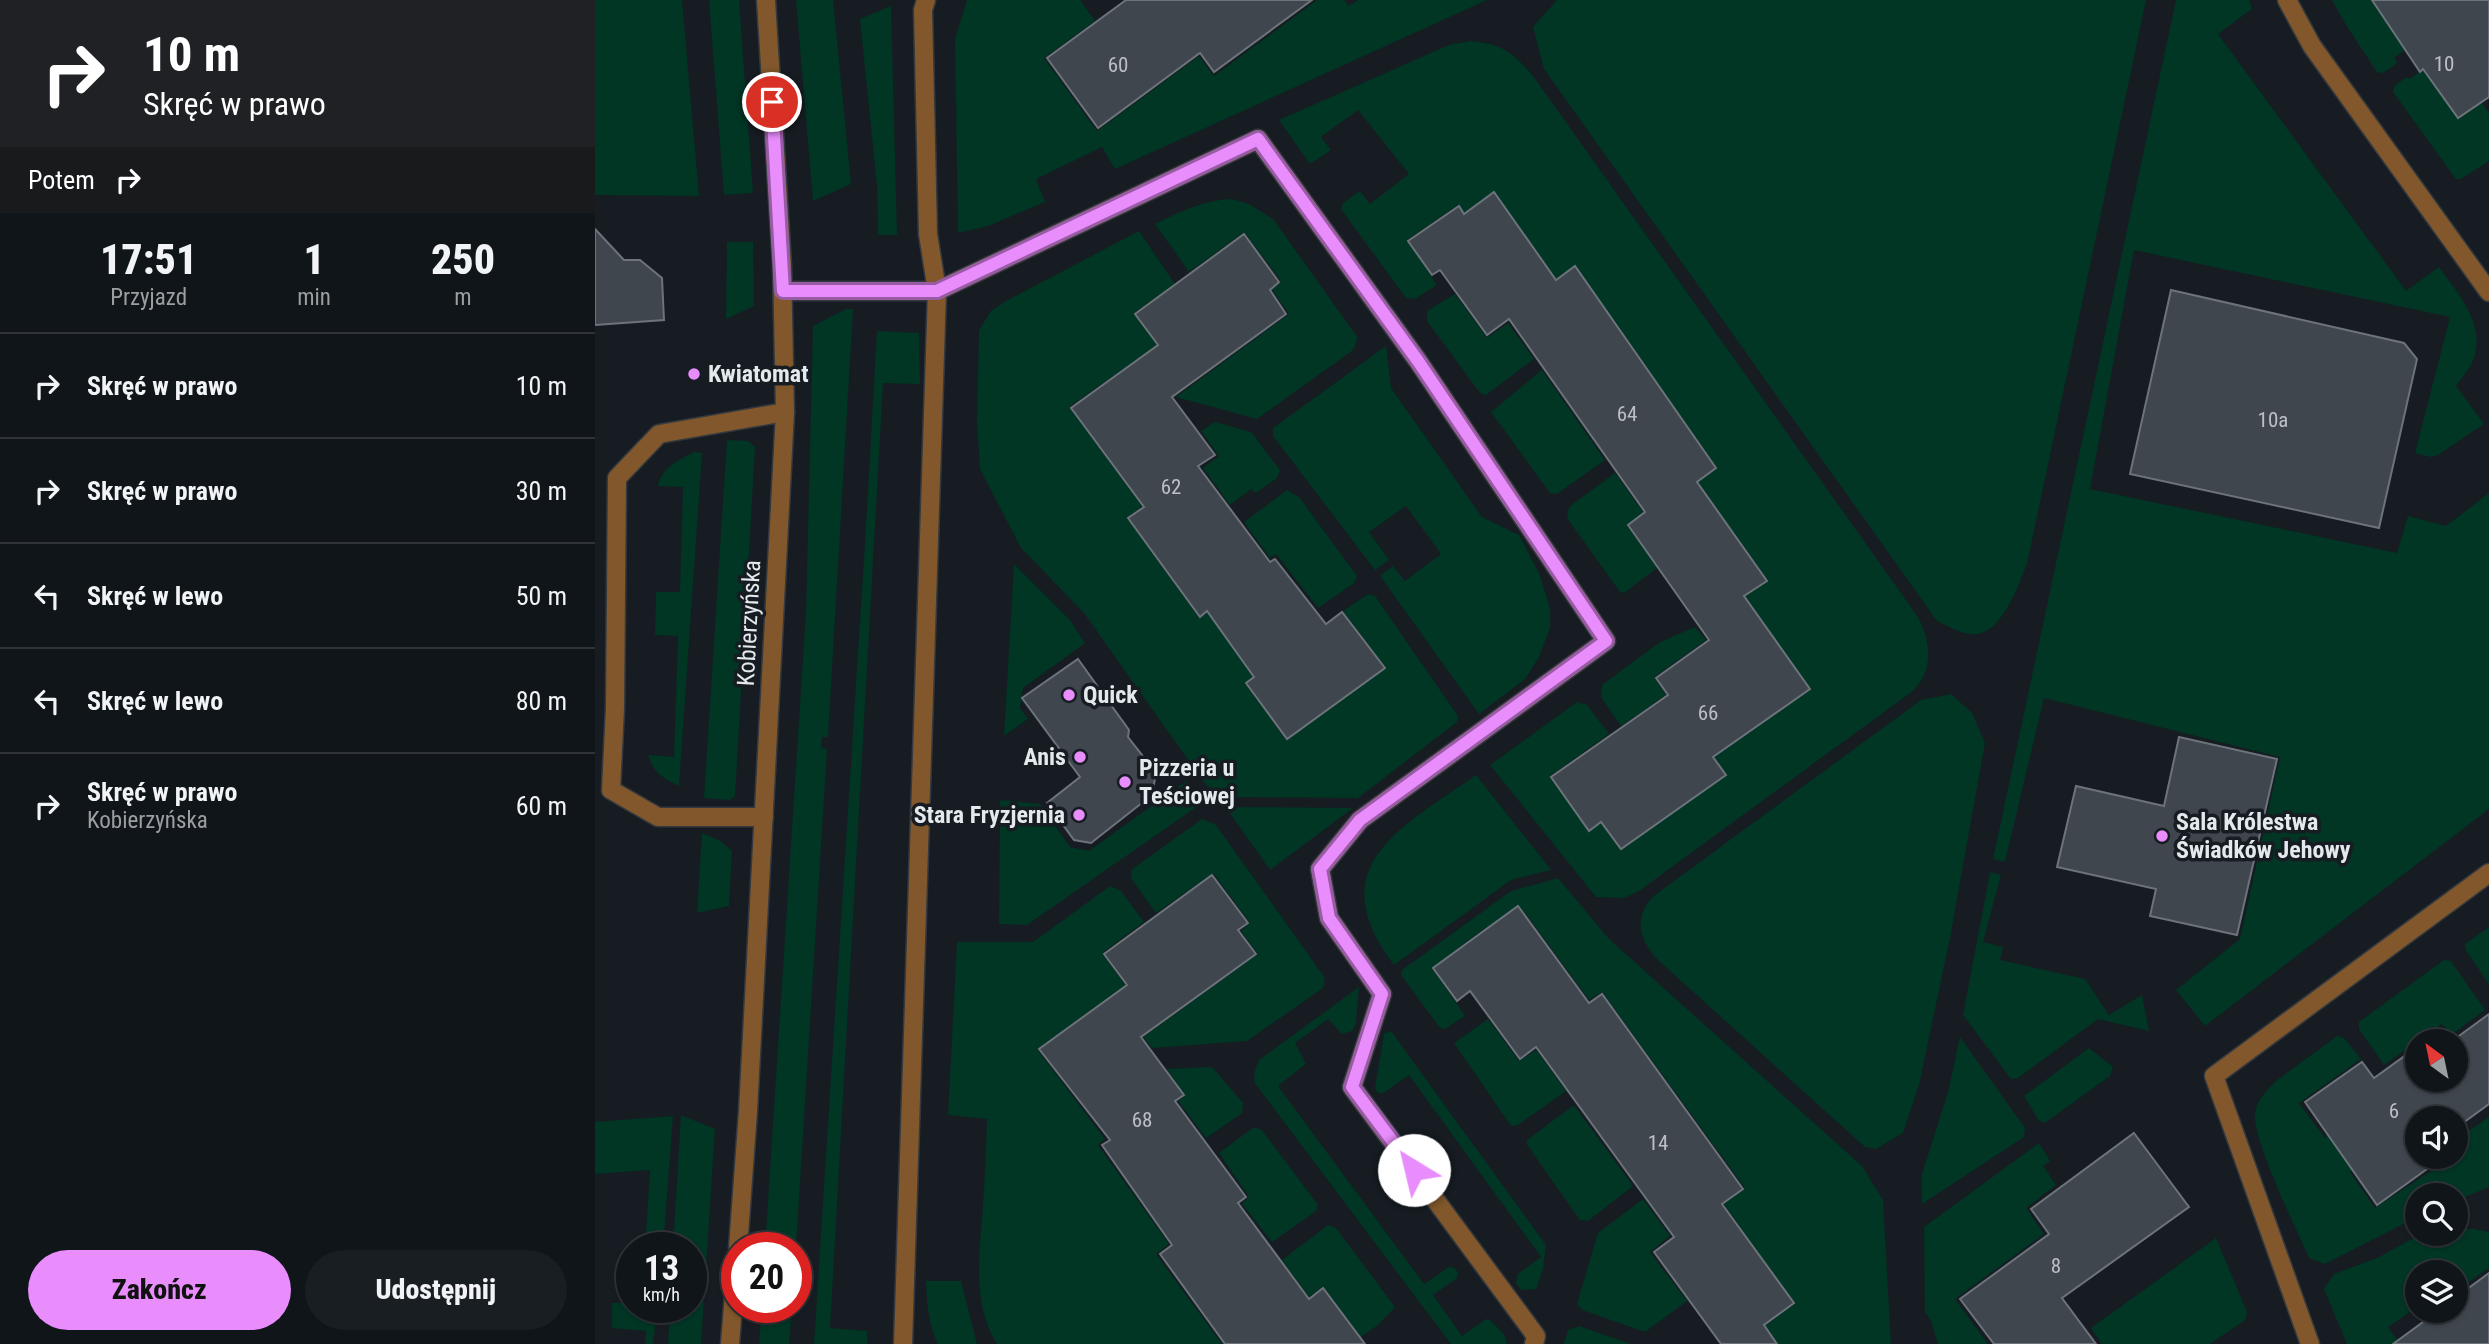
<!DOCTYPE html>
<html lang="pl">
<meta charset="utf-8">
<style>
body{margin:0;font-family:"Roboto Condensed",sans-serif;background:#191e23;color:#f1f3f6;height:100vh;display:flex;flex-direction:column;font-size:26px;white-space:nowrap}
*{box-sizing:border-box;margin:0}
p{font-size:23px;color:#9c9fa2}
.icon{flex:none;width:38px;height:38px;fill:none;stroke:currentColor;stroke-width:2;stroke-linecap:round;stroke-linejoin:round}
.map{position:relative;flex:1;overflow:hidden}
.side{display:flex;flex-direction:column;background:#10151a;width:595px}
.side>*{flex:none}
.guide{background:#202124;color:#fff;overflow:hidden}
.needle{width:46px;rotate:327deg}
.tools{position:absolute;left:1810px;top:1029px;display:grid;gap:14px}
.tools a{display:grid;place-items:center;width:63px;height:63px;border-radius:50%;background:#10151a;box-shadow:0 2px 5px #0004,0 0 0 2px #303439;font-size:35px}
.speed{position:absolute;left:21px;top:1232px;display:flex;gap:14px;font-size:35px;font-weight:700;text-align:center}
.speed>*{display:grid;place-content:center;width:91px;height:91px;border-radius:50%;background:#10151a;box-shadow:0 2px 5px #0004,0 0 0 2px #303439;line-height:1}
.speed small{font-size:18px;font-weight:400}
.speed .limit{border:10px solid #d22;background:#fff;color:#111}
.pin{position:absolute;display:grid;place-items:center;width:60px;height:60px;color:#fff;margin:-30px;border:4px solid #fff;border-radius:50%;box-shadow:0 2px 7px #0007}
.me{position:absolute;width:77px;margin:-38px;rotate:324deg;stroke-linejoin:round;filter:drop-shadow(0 0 5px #0008)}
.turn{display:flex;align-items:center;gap:24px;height:147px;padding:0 28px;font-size:32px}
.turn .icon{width:91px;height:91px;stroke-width:2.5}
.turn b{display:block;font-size:49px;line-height:60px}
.then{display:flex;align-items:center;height:66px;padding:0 28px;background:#0003;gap:14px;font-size:26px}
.eta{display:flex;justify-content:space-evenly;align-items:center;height:119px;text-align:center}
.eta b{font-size:42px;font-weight:800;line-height:49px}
.cta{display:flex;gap:14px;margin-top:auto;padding:14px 28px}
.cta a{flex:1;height:80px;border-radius:42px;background:#e98dfd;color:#111;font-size:28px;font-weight:800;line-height:80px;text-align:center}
.cta a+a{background:#191e23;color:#f1f3f6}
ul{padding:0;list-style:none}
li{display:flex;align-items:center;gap:21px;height:105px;padding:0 28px;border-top:2px solid #303439}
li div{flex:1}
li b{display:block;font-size:26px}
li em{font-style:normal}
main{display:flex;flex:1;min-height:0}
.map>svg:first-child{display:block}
.green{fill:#013524}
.building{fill:#3f464d;stroke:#6c737b;stroke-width:2}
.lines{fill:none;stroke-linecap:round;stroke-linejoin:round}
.minor-casing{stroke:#33393e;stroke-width:21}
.minor{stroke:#81572b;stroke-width:18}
.route-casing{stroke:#975ca4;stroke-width:18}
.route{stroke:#e98dfd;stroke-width:12}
.poi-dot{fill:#e98dfd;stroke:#161c22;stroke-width:2.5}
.labels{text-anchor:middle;stroke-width:7;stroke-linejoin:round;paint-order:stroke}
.number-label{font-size:21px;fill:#bbc0c5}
.poi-label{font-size:24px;font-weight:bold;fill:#e4e9ed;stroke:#161c22;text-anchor:start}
.street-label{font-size:24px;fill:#e4e9ed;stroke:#161c22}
</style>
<main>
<section class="side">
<div class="guide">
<div class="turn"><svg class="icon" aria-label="right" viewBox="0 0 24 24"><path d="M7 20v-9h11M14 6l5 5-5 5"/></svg><div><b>10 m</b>Skręć w prawo</div></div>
<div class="then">Potem<svg class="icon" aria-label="right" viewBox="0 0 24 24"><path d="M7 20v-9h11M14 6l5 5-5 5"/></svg></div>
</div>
<div class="eta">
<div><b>17:51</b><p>Przyjazd</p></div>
<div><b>1</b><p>min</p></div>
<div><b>250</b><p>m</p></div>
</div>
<ul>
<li><svg class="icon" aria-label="right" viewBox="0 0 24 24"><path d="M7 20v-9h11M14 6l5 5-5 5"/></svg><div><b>Skręć w prawo</b></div><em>10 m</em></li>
<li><svg class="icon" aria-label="right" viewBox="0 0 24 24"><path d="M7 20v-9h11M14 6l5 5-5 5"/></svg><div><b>Skręć w prawo</b></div><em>30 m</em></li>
<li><svg class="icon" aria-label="left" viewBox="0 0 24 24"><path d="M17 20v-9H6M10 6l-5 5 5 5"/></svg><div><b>Skręć w lewo</b></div><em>50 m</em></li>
<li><svg class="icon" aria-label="left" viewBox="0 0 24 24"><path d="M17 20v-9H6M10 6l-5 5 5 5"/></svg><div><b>Skręć w lewo</b></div><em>80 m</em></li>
<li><svg class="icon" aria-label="right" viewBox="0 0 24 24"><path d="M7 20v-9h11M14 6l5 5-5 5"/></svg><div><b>Skręć w prawo</b><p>Kobierzyńska</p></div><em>60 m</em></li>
</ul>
<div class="cta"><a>Zakończ</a><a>Udostępnij</a></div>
</section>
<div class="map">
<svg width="1894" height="1344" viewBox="0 0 1894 1344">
<rect width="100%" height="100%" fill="#161c22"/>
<g class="green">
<path d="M 0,0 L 87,0 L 104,196 L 0,195 Z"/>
<path d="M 114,0 L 144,0 L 158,193 L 129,195 Z"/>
<path d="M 201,0 L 238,0 L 256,184 L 218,201 Z"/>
<path d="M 372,0 L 485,0 L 500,21 L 449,58 L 502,131 L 604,56 L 619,76 L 722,0 L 749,0 L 754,6 L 763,0 L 892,0 L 520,169 L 507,147 L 441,179 L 450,202 L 393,226 L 363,233 L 360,39 Z"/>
<path d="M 962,0 L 1551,0 L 1432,564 C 1424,584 1408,630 1383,634 C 1369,636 1355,627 1342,621 L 949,69 L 938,27 Z"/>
<path d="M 1581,0 L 1654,0 L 1657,9 L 1623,34 L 1811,291 L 1844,267 C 1864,295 1893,326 1877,363 C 1873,371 1866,379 1861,386 L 1889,424 L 1843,455 L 1836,457 L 1820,453 L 1855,317 L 1539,250 L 1495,489 L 1802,553 L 1813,516 L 1851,526 L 1894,493 L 1894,809 L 1610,1026 L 1581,990 L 1645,939 L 1685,757 L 1449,698 L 1410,862 L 1398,859 Z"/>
<path d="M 1737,0 L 1777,0 L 1810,50 L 1799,58 L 1802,63 L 1788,73 L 1782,72 L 1751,25 Z"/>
<path d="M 296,6 L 302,235 L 283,235 L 282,186 L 265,19 Z"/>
<path d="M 875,41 C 907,44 918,52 938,76 L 1323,617 C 1336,642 1339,670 1318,691 L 1044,891 L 1029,898 L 1001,897 L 895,765 L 982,702 L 992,705 L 1014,734 L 955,776 L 993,831 L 1006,823 L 1026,850 L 1132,775 L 1119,757 L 1215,689 L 1160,610 L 1149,617 L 1140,604 L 1172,580 L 1103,482 L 1122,468 L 979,266 L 960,279 L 899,192 L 869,213 L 863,205 L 812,240 L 842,285 L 820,299 L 811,298 L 746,209 L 748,203 L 765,191 L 775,204 L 814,174 L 763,110 L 726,137 L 736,150 L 715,164 L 684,120 L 854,45 Z"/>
<path d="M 1828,70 L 1863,119 L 1887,103 L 1894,113 L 1894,161 L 1866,179 L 1861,179 L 1798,92 L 1800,85 L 1812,77 L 1814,79 Z"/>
<path d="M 637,199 L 654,204 L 678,219 L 763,338 L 758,350 L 662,419 L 581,397 L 694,314 L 677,290 L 686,281 L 649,232 L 594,272 L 560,224 C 585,212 608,200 637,199 Z"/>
<path d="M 544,231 L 580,284 L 539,313 L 568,354 L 555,364 L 548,355 L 474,407 L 547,506 L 532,518 L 604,618 L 612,612 L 658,676 L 650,683 L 691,740 L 791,668 L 748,611 L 773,594 L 780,596 L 863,716 L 862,722 L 763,798 L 627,797 L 611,785 L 489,613 L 426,548 L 385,469 L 382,422 L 384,330 L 396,311 L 409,302 Z"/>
<path d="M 132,242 L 158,242 L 159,306 L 131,319 Z"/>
<path d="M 860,294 L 892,338 L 913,323 L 939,359 L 891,395 L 885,393 L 832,321 L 832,311 Z"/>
<path d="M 251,309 L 258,309 L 233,737 L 227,737 L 226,748 L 232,749 L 201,1248 L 170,1248 L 211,612 L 218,326 Z"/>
<path d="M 282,331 L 324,333 L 325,384 L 288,383 L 235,1328 L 272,1331 L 272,1344 L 219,1344 L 270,543 Z"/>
<path d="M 791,346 L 796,388 L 887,517 L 924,535 L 944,573 L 955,608 L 955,628 L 944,657 L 930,679 L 884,714 L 785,576 L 798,566 L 810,581 L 846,554 L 811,506 L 774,532 L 794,560 L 780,570 L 678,436 L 678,428 Z"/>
<path d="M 947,370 L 1010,460 L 962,494 L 955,493 L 896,412 Z"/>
<path d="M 620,422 L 656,432 L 685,470 L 682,478 L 661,493 L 656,489 L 635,505 L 608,468 L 624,456 L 606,431 Z"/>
<path d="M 132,440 L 153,441 L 160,447 L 140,796 L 135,800 L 109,798 Z"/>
<path d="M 99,452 L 107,453 L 84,786 C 68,778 59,774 53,755 L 79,757 L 83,636 L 60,635 L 61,592 L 85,592 L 88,487 L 63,486 C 67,467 84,460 99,452 Z"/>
<path d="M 1020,473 L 1048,512 L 1032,525 L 1062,568 L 1029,593 L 1025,592 L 972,518 L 974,507 Z"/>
<path d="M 692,490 L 704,497 L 762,576 L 759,583 L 723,608 L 681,554 L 675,558 L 649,522 Z"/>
<path d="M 419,564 L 475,620 L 490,643 L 428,688 L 425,708 L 433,719 L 409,736 Z"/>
<path d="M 1100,627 L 1111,640 L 1059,677 L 1071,695 L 1026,726 L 1006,697 L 1007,685 L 1065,642 Z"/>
<path d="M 1356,694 L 1377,713 L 1390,743 L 1355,938 L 1324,1085 L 1308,1133 L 1281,1149 L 1270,1147 L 1064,961 C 1044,941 1037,916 1060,895 L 1326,700 Z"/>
<path d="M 881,775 L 956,870 L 916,880 L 799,965 C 724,866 807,827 881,775 Z"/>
<path d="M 591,781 L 601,800 L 600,808 L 432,925 L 404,924 L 405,800 L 445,804 L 475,847 L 494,851 Z"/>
<path d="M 634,807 L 758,808 L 675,870 L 632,809 Z"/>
<path d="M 607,819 L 621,825 L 730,978 L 728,988 L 652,1041 L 557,1048 L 548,1037 L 663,954 L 646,931 L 655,923 L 618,873 L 561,913 L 537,880 L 536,870 Z"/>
<path d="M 107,833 L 124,840 L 137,851 L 134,906 L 102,913 Z"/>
<path d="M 1395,872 L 1406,875 L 1388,942 L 1408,947 L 1405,960 L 1490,979 L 1514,1015 L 1547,995 L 1554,1031 L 1503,1019 L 1423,1078 L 1416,1079 L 1368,1015 Z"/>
<path d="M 963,878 L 1014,939 L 1267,1166 L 1288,1200 L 1296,1344 L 1183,1344 L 1170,1326 L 1199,1304 L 1129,1204 L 1150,1188 L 1007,992 L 994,1000 L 931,914 L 898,938 L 891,927 L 837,968 L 870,1016 L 850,1029 L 845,1028 L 806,975 L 807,970 L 916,891 Z"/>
<path d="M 515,886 L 526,891 L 549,922 L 507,953 L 537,995 L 523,1004 L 517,995 L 442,1049 L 510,1139 L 503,1145 L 574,1244 L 561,1254 L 627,1344 L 402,1344 C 376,1304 385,1250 388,1206 C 390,1177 391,1148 392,1119 L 353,1115 L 362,942 L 438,942 Z"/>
<path d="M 1894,927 L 1894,984 L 1870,949 L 1870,944 Z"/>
<path d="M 1849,960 L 1856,961 L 1890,1010 L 1856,1035 L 1847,1024 L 1789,1065 L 1764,1029 L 1764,1022 Z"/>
<path d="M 764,987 L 761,1023 L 757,1031 L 747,1034 L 733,1019 L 700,1043 L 711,1064 L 683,1086 L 829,1284 L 854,1267 L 859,1268 L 863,1272 L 862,1278 L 838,1295 L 867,1336 L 891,1319 L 895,1320 L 909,1334 L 912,1344 L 856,1344 L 659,1082 L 660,1070 L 664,1060 Z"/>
<path d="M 893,1019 L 924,1061 L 941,1050 L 971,1091 L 923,1125 L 916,1126 L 859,1043 Z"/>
<path d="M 796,1031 L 951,1245 L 948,1269 L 941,1289 L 926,1290 L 921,1283 L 923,1274 L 946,1257 L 814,1075 L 787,1094 L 782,1092 L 780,1088 L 789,1034 Z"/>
<path d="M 1742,1036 L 1749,1038 L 1766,1059 L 1704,1103 L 1730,1138 L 1741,1130 L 1765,1163 L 1755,1172 L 1780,1208 L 1854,1159 L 1853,1157 L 1860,1157 L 1860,1140 L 1894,1117 L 1894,1187 L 1860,1201 L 1860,1195 L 1822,1195 L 1822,1217 L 1730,1264 L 1714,1258 C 1702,1230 1656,1137 1660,1112 C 1662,1100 1673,1089 1681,1081 Z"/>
<path d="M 1365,1037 L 1430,1128 L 1429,1137 L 1327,1204 L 1327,1174 L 1353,1092 Z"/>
<path d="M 1494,1048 L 1518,1067 L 1515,1076 L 1450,1123 L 1444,1121 L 1429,1096 Z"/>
<path d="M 617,1067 L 648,1103 L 647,1113 L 611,1138 L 583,1101 L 590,1096 L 572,1069 Z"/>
<path d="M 979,1105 L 1038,1186 L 993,1221 L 985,1220 L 932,1145 L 932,1140 Z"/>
<path d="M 86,1115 L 120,1129 L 106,1344 L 73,1344 L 75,1307 L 96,1307 L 96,1248 L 78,1248 Z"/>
<path d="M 78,1116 L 68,1248 L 50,1248 L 55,1170 L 0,1174 L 0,1122 Z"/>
<path d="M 659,1127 L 667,1130 L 723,1205 L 721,1211 L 677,1242 L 647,1204 L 654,1197 L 624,1153 Z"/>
<path d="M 1444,1143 L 1455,1161 L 1448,1166 L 1461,1185 L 1431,1208 L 1449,1234 L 1360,1299 L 1393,1344 L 1343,1344 L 1336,1321 L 1330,1312 L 1329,1227 Z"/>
<path d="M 1048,1199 L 1075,1236 L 1055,1252 L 1092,1301 L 1050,1332 L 987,1310 L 982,1304 L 1003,1233 Z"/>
<path d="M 733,1225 L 741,1228 L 800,1307 L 783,1325 L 766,1337 L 728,1286 L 714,1297 L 687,1260 Z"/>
<path d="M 1860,1229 L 1879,1229 L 1894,1232 L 1894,1271 L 1892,1269 L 1860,1292 L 1860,1272 L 1822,1272 L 1822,1307 L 1793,1327 L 1805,1344 L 1752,1344 L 1729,1289 L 1739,1274 L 1782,1258 L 1826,1234 L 1860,1234 Z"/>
<path d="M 1621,1238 L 1652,1312 L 1650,1320 L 1615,1344 L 1507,1344 L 1496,1328 Z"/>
<path d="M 331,1281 L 366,1281 L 382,1344 L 343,1344 C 333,1324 332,1303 331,1281 Z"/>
<path d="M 37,1302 L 37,1307 L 63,1307 L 58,1344 L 50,1344 L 51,1331 L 17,1328 L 17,1303 Z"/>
<path d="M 167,1307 L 197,1307 L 194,1344 L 164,1344 Z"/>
<path d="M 984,1326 L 1036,1344 L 969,1344 L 973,1330 Z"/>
</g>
<g class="building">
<path d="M 531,0 L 717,0 L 619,72 L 605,53 L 503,128 L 452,58 Z"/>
<path d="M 1777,0 L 1894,0 L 1894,97 L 1863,118 L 1828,69 L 1825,72 Z"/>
<path d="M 899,192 L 961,280 L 980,266 L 1121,468 L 1102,482 L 1172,581 L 1149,596 L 1215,689 L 1118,757 L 1131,775 L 1026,849 L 1006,822 L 994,831 L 956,777 L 1073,695 L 1061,678 L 1114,640 L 1033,525 L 1050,512 L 914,319 L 892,335 L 845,270 L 837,275 L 813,241 L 864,206 L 869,214 Z"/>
<path d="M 0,229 L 29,260 L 45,260 L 67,278 L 69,320 L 0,325 Z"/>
<path d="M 649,234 L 684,282 L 675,290 L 691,314 L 577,397 L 620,455 L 603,466 L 675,562 L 680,559 L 731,624 L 747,612 L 790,668 L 692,739 L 651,683 L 659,677 L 612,611 L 605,617 L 533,518 L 549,507 L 476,408 L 563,345 L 540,314 Z"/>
<path d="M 1576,290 L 1809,343 L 1822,359 L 1784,528 L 1535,474 Z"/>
<path d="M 483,659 L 534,730 L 533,737 L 561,773 L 557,795 L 496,843 L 479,840 L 452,803 L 485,777 L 427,698 Z"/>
<path d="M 1584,737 L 1682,759 L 1642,935 L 1555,916 L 1561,889 L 1462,867 L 1481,786 L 1569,806 Z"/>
<path d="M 617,875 L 653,923 L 643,930 L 661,954 L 546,1037 L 589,1095 L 580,1101 L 651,1197 L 643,1203 L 714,1299 L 728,1288 L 770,1344 L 630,1344 L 565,1254 L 577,1245 L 507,1145 L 515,1140 L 444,1049 L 532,985 L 509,954 Z"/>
<path d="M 923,906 L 994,1003 L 1007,994 L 1148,1189 L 1127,1204 L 1199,1303 L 1169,1325 L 1182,1344 L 1126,1344 L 1059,1252 L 1079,1237 L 941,1047 L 925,1059 L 875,991 L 862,1001 L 838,968 Z"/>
<path d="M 1894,1014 L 1894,1104 L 1868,1123 L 1871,1127 L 1860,1135 L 1860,1118 L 1822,1118 L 1822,1157 L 1845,1157 L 1846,1159 L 1782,1205 L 1710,1102 L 1767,1062 L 1779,1078 L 1822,1047 L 1822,1080 L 1860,1080 L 1860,1041 L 1857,1041 Z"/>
<path d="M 1539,1133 L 1594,1207 L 1467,1298 L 1501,1344 L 1399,1344 L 1365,1299 L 1454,1234 L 1436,1209 Z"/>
<path d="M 1894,1273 L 1894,1344 L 1798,1344 L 1843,1311 L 1860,1311 L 1860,1298 Z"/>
</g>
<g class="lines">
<defs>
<g id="minor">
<path d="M 1692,0 L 1717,46 L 1894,292"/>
<path d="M 188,291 L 342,291 L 663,139 L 823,361 L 1011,641 L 765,820 L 725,869 L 734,918 L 787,994 L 757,1087 L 941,1336 L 939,1344"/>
<path d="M 169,817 L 63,817 L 16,790 L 20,708 L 22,478 L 64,434 L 190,412"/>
<path d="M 143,1248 L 153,1111 L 190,412 L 187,265 L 171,0"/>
<path d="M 135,1344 L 142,1257"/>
<path d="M 308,1344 L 342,291 L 333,234 L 328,10 L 331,0"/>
<path d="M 1715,1344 L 1619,1076 L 1894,873"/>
</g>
</defs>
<use href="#minor" class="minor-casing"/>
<use href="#minor" class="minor"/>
</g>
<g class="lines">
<defs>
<path id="route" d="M 177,102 L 188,291 L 342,291 L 663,139 L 823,361 L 1011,641 L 765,820 L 725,869 L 734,918 L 787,994 L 757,1087 L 819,1170"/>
</defs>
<use href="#route" class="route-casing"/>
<use href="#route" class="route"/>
</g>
<g class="poi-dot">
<circle cx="99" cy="374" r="7"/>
<circle cx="474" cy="695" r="7"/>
<circle cx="485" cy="757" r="7"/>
<circle cx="530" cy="782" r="7"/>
<circle cx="484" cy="815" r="7"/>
<circle cx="1567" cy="836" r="7"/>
</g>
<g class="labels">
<g class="number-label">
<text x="1849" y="71">10</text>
<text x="523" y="72">60</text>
<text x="1032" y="421">64</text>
<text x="1678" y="427">10a</text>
<text x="576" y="494">62</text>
<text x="1113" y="720">66</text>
<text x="1799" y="1118">6</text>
<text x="547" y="1127">68</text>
<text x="1063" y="1150">14</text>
<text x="1461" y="1273">8</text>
</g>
<g class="poi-label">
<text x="113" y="382">Kwiatomat</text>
<text x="488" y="703">Quick</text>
<text x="471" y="765" text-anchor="end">Anis</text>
<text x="544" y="776">Pizzeria u<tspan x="544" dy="28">Teściowej</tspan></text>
<text x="470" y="823" text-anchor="end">Stara Fryzjernia</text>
<text x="1581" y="830">Sala Królestwa<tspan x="1581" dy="28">Świadków Jehowy</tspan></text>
</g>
<g class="street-label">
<text transform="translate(154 623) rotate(-87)" y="8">Kobierzyńska</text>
</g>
</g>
</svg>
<div class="tools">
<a><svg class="needle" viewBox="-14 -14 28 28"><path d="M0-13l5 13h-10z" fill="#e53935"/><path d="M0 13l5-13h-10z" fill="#9c9fa2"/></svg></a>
<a><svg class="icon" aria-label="sound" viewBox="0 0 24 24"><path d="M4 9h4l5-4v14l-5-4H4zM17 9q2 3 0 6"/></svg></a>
<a><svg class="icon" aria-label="search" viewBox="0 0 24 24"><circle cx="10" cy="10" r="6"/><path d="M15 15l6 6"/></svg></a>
<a><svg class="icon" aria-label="layers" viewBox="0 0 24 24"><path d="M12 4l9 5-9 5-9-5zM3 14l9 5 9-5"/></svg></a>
</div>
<div class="speed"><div>13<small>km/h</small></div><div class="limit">20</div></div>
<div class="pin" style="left:177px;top:102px;background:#d93025"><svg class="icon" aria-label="arrive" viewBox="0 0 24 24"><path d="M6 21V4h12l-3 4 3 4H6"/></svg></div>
<svg class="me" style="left:819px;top:1170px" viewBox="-20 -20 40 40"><circle r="19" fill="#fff"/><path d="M0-13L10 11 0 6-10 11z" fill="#e98dfd"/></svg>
</div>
</main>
